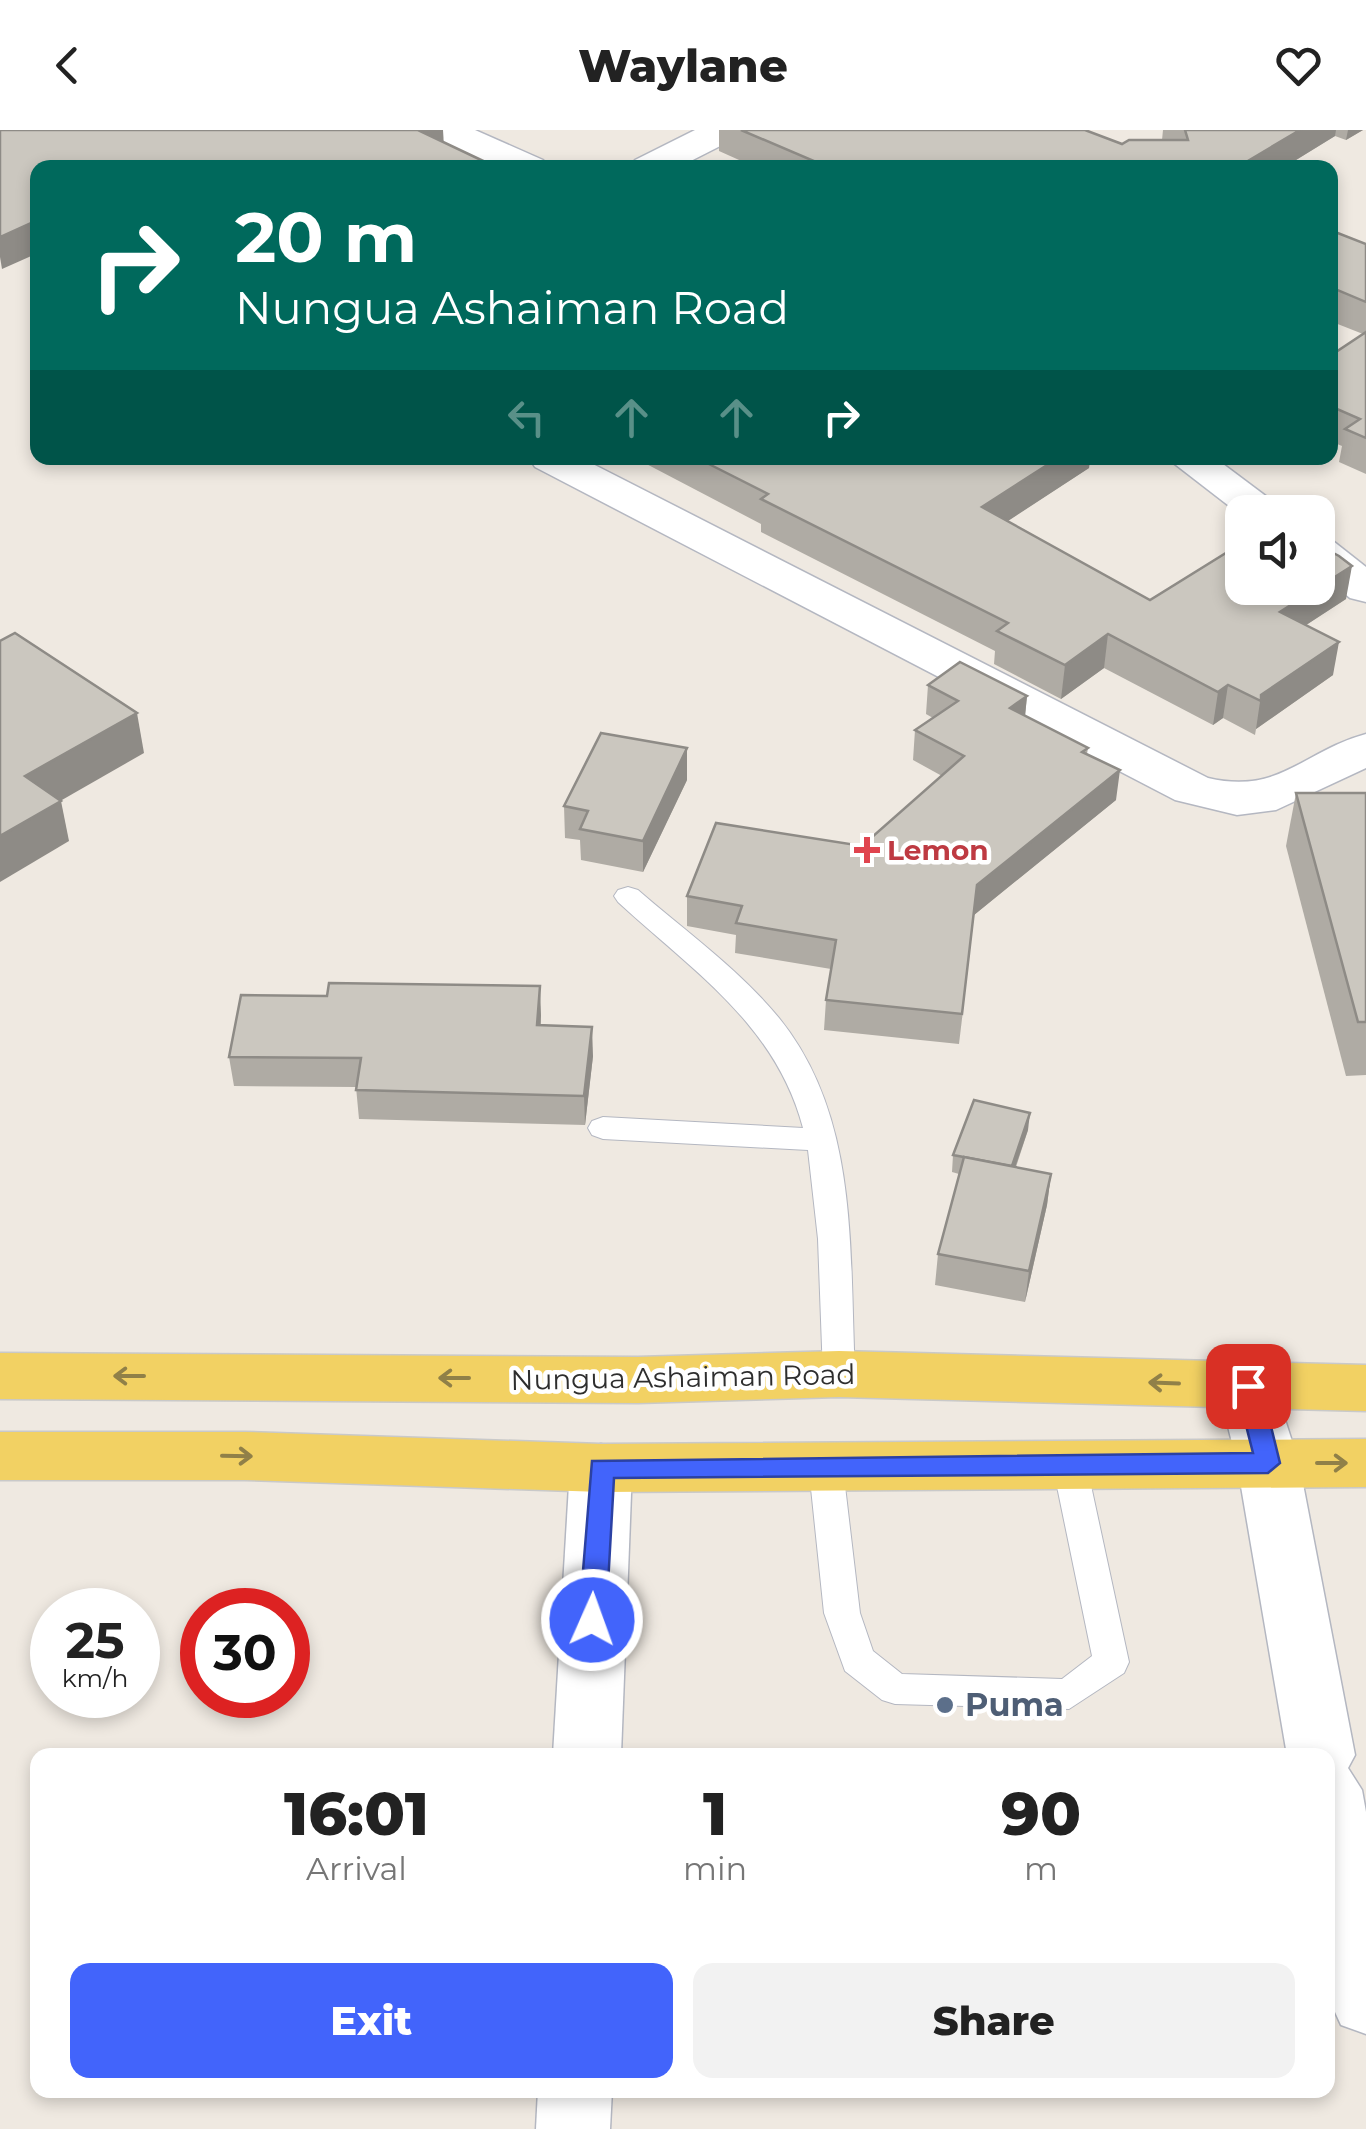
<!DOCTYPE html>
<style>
body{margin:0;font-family:Montserrat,sans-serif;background:#f2f2f2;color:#222;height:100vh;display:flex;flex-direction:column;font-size:38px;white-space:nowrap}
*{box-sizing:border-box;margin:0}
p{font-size:32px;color:#767676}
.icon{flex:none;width:55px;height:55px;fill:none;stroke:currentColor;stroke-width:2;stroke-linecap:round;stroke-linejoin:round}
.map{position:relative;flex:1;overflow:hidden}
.details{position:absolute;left:30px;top:1618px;width:1305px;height:350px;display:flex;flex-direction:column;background:#fff;border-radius:20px;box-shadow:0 5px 15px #0003}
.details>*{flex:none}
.guide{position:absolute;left:30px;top:30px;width:1308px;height:305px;border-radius:20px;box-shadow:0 5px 15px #0003;background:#00695c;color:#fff;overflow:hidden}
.buttons{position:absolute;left:1225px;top:365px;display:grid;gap:20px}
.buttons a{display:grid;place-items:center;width:110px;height:110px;border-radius:20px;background:#fff;box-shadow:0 5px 15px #0003;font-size:50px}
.speed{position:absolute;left:30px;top:1458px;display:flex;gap:20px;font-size:50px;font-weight:700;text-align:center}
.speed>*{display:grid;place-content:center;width:130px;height:130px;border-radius:50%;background:#fff;box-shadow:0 5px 15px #0003;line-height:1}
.speed small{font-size:25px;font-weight:400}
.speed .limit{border:15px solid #d22;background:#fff;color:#111}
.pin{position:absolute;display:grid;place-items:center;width:85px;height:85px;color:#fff;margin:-42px;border-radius:20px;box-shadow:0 5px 15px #0006}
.me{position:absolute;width:110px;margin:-55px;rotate:2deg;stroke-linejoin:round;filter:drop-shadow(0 0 8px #0008)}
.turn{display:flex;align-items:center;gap:35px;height:210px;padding:0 40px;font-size:45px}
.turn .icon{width:130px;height:130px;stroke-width:2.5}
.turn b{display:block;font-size:70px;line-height:85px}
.lanes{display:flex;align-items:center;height:95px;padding:0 40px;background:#0003;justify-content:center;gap:50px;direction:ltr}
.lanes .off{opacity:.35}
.eta{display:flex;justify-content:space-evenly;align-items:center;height:170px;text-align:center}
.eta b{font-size:60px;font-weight:800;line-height:70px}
.cta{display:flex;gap:20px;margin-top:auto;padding:20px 40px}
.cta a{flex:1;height:115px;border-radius:20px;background:#4264fb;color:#fff;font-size:40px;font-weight:800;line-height:115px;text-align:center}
.cta a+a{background:#f2f2f2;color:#222}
header{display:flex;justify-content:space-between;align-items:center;height:130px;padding:0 40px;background:#fff;font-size:45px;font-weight:800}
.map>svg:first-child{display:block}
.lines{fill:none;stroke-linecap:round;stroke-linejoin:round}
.service-casing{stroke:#b4b7c1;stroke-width:2}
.minor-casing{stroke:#b4b7c1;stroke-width:3}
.primary-casing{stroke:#c9c9c9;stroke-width:3}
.service{fill:#fff;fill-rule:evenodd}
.minor{fill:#fff;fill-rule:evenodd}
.primary{fill:#f2d163;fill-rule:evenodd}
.wall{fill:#afaba4}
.shaded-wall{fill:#8e8b86}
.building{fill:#cbc7bf;stroke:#8e8b86;stroke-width:2.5}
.oneway{stroke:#908048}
.route{fill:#4264fb;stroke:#2b41a3;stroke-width:2.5}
.health-dot{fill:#e0444e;stroke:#fff;stroke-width:4}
.service-dot{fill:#5c6f8a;stroke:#fff;stroke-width:4}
.labels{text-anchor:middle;stroke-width:9;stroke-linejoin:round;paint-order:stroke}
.health-label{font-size:28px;font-weight:bold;fill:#be3a42;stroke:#fff;text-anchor:start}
.street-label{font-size:28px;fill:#2e2e2e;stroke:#fff}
.near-service-label{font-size:32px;font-weight:bold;fill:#4e5e75;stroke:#fff;text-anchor:start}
</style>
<header><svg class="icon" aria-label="back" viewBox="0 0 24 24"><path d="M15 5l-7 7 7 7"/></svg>Waylane<svg class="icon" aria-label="heart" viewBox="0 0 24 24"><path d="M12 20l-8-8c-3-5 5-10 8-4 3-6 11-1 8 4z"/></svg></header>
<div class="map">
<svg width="1366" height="1999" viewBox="0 0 1366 1999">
<rect width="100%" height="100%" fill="#efe9e1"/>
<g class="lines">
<defs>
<g id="service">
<path d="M 628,757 L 638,760 C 685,801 739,839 779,888 C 860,988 849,1121 855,1244 L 851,1253 L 839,1257 L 827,1253 L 823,1244 L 818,1109 L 808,1020 L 603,1009 L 592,1005 L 588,998 L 592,991 L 603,987 L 803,998 C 776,895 693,841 618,772 L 614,766 L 618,760 Z"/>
<path d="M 1070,1324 L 1082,1328 L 1087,1337 L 1129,1532 L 1124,1543 L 1069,1579 L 895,1574 L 882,1570 L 845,1541 L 824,1483 L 809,1339 L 814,1330 L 826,1326 L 838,1330 L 843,1339 L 860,1483 L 873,1521 L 902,1544 L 1062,1549 L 1092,1526 L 1053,1337 L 1058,1328 Z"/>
</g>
<g id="minor">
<path d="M 428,0 L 475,0 L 543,30 L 548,38 L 499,38 L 433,8 Z"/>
<path d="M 695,0 L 741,0 L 736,8 L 677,38 L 630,38 L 635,30 Z"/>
<path d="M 529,328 L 581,328 L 1208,648 C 1280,665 1303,621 1366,604 L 1366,638 L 1276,680 L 1237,685 L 1175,670 L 535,337 Z"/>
<path d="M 1167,328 L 1215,328 L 1287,382 L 1242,386 Z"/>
<path d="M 1318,407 L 1333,411 L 1366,437 L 1366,472 L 1350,468 L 1318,442 Z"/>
<path d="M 1248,1233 L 1269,1240 L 1299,1333 L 1355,1625 L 1348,1638 L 1362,1660 L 1366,1682 L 1366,1904 L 1341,1895 L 1330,1871 L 1328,1625 L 1287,1625 L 1237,1333 L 1218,1256 L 1227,1240 Z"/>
<path d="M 601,1314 L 623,1321 L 632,1338 L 621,1625 L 553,1625 L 570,1338 L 579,1321 Z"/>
<path d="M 538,1960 L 612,1960 L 610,1999 L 536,1999 Z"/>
</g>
<g id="primary">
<path d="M 839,1221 L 1366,1235 L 1366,1281 L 839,1267 L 638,1273 L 0,1269 L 0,1223 L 638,1227 Z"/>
<path d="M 0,1302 L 245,1302 L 601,1314 L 1366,1309 L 1366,1357 L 601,1362 L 245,1350 L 0,1350 Z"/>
</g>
</defs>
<use href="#service" class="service-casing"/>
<use href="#minor" class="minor-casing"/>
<use href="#primary" class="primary-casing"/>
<use href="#service" class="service"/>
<use href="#minor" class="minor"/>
<use href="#primary" class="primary"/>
</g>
<g class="wall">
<path d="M 719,0 L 1085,0 L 1122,14 L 1162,10 L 1163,0 L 1363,0 L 1346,10 L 1335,6 L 1283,38 L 757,38 L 719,21 Z"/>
<path d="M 1330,100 L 1366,114 L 1366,344 L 1339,332 L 1342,316 L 1330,311 L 1330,226 L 1363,204 L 1330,191 Z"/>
<path d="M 635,328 L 1090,328 L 1089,338 L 1007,391 L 1150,470 L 1346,469 L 1306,495 L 1333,545 L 1256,599 L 1255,605 L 1223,588 L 1213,595 L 1104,538 L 1061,569 L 994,534 L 995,521 L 761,402 L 761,394 Z"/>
<path d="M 928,555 L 1027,566 L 1025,586 L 1088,618 L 1087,624 L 1116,670 L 974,785 L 959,914 L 824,900 L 826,870 L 831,839 L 735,823 L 736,805 L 687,796 L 687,766 L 862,716 L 942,646 L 913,630 L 915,600 L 933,588 L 926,584 Z"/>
<path d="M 687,650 L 643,742 L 581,730 L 580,710 L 565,708 L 564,676 Z"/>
<path d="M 1296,663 L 1366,663 L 1366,945 L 1346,946 L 1286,716 Z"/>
<path d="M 541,885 L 541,896 L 593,926 L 585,995 L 359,989 L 356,957 L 234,956 L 229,927 Z"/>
<path d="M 1028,1000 L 1016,1037 L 1051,1044 L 1047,1075 L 1025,1172 L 935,1155 L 938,1124 L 959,1044 L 952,1042 L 953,1025 Z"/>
</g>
<g class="shaded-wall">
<path d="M 415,0 L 443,0 L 444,17 Z"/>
<path d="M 1300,0 L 1336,0 L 1335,6 L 1283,38 L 1236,38 Z"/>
<path d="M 1348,0 L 1363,0 L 1346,10 Z"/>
<path d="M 38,90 L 38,123 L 2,139 L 0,127 L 0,107 Z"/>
<path d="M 1058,328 L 1090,328 L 1089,338 L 979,410 L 982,377 Z"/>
<path d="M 1352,436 L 1346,469 L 1274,516 L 1280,482 Z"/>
<path d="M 1108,504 L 1104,538 L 1061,569 L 1065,535 Z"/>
<path d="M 1339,512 L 1333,545 L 1256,599 L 1261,565 Z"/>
<path d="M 1228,555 L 1223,588 L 1213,595 L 1218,562 Z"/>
<path d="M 1027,566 L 1024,596 L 1010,578 Z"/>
<path d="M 137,583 L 144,623 L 34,686 L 25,646 Z"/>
<path d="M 687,618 L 687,650 L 643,742 L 643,711 Z"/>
<path d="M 1120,640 L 1116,670 L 974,785 L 959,914 L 977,755 Z"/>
<path d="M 61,671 L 69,711 L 0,752 L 0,706 Z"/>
<path d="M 540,856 L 541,885 L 538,925 L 537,895 Z"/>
<path d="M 592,897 L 593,926 L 585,995 L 584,966 Z"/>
<path d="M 1030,983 L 1028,1000 L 1009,1055 L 1011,1038 Z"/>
<path d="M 1051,1044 L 1047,1075 L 1025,1172 L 1029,1141 Z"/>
</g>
<g class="building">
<path d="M 0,0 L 418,0 L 498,38 L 38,38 L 38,90 L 0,107 Z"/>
<path d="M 741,0 L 1085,0 L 1122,14 L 1129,10 L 1188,10 L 1185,0 L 1300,0 L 1236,38 L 830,38 Z"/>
<path d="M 1330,100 L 1366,114 L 1366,172 L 1330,157 Z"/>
<path d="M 1366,202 L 1366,308 L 1345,299 L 1360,289 L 1330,276 L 1330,226 Z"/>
<path d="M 697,328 L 1058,328 L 982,377 L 1150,470 L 1242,413 L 1242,458 L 1318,458 L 1318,415 L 1339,426 L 1352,436 L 1280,482 L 1339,512 L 1261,565 L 1261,571 L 1228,555 L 1218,562 L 1108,504 L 1065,535 L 997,501 L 1008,493 L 761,369 L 768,364 Z"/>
<path d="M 15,503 L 137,583 L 25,646 L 61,671 L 0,706 L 0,511 Z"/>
<path d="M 960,532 L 1027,566 L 1010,578 L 1088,618 L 1082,622 L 1120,640 L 977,755 L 962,884 L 826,870 L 836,810 L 736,793 L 742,776 L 687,766 L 716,693 L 862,716 L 964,626 L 915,600 L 958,571 L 928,555 Z"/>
<path d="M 601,603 L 687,618 L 643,711 L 580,699 L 588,681 L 564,676 Z"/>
<path d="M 1296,663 L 1366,663 L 1366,892 L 1358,892 Z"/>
<path d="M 329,853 L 540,856 L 537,895 L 592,897 L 584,966 L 356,960 L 361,928 L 229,927 L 241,865 L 327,866 Z"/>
<path d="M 974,970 L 1030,983 L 1012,1036 L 953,1025 Z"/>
<path d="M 964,1027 L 1051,1044 L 1029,1141 L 938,1124 Z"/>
</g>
<defs><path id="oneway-shaft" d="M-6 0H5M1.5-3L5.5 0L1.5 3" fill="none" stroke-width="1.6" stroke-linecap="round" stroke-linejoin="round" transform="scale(2.5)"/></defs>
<g class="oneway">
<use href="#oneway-shaft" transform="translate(129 1246) rotate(-180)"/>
<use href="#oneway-shaft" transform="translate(454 1248) rotate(-180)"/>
<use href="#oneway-shaft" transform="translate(1164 1253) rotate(-178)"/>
<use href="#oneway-shaft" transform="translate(237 1326) rotate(1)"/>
<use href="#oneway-shaft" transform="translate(1332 1333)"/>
</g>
<path class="route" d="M 1248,1246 L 1261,1256 L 1280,1333 L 1268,1343 L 614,1348 L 606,1490 L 602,1498 L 583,1498 L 579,1490 L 592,1331 L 1253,1323 L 1236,1256 Z"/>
<path class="health-dot" d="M862 705h10v10h10v10h-10v10h-10v-10h-10v-10h10z"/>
<circle class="service-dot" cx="945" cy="1575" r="10"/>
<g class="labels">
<g class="health-label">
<text x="887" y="730">Lemon</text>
</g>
<g class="street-label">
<text transform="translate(683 1247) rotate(-1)" y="10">Nungua Ashaiman Road</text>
</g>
<g class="near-service-label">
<text x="965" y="1586">Puma</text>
</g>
</g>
</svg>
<div class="buttons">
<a><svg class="icon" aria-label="sound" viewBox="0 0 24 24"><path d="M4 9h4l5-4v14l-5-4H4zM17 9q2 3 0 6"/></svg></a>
</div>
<div class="speed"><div>25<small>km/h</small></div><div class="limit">30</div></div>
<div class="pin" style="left:1248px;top:1256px;background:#d93025"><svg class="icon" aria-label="arrive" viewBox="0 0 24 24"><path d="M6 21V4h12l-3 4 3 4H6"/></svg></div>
<svg class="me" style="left:592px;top:1490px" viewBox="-20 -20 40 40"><circle r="17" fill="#4264fb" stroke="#fff" stroke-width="3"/><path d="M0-11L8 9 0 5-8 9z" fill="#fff"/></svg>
<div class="guide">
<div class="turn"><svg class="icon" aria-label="right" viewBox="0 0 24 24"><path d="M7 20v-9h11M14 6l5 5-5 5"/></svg><div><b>20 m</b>Nungua Ashaiman Road</div></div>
<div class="lanes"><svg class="icon off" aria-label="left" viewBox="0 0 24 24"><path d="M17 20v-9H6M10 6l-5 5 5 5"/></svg><svg class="icon off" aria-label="ahead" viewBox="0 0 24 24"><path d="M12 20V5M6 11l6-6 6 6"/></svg><svg class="icon off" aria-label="ahead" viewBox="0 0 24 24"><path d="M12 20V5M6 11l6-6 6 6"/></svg><svg class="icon" aria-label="right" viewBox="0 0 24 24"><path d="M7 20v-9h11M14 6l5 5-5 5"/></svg></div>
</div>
<section class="details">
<div class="eta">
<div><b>16:01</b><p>Arrival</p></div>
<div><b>1</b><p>min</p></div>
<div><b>90</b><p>m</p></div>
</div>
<div class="cta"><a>Exit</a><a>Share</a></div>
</section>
</div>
